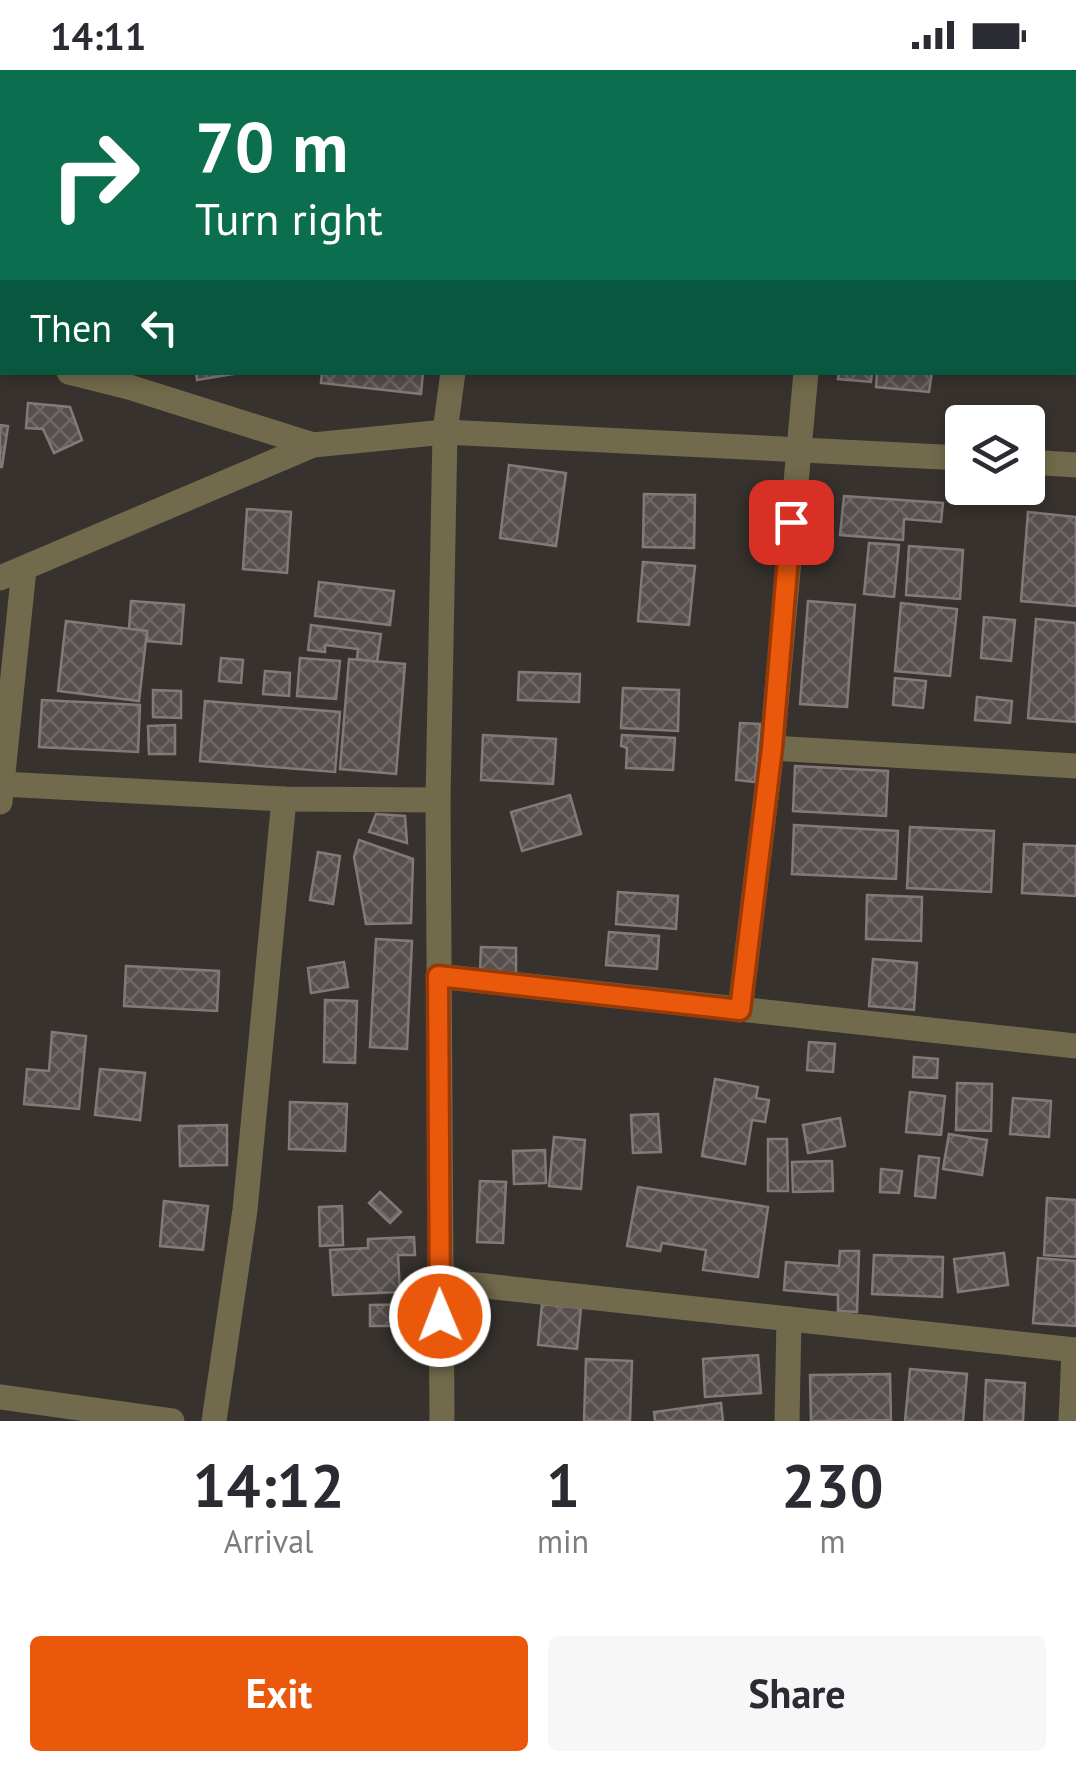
<!DOCTYPE html>
<style>
body{margin:0;font-family:"PT Sans",sans-serif;background:#f7f7f7;color:#2b2b33;height:100vh;display:flex;flex-direction:column;font-size:38px;white-space:nowrap}
*{box-sizing:border-box;margin:0}
p{font-size:32px;color:#7c7c81}
.icon{flex:none;width:55px;height:55px;fill:none;stroke:currentColor;stroke-width:2;stroke-linecap:round;stroke-linejoin:round}
.map{position:relative;height:1351px;overflow:hidden}
.panel{display:flex;flex-direction:column;background:#fff;flex:1}
.panel>*{flex:none}
.hud{position:absolute;left:0px;top:0px;width:1078px;height:305px;box-shadow:0 5px 15px #0003;background:#0b6e4f;color:#fff;overflow:hidden}
.fabs{position:absolute;left:945px;top:335px;display:grid;gap:20px}
.fabs a{display:grid;place-items:center;width:100px;height:100px;border-radius:10px;background:#fff;box-shadow:0 5px 15px #0003;font-size:50px}
.pin{position:absolute;display:grid;place-items:center;width:85px;height:85px;color:#fff;margin:-42px;border-radius:20px;box-shadow:0 5px 15px #0006}
.me{position:absolute;width:110px;margin:-55px;rotate:359deg;stroke-linejoin:round;filter:drop-shadow(0 0 8px #0008)}
.turn{display:flex;align-items:center;gap:35px;height:210px;padding:0 30px;font-size:45px}
.turn .icon{width:130px;height:130px;stroke-width:2.5}
.turn b{display:block;font-size:70px;line-height:85px}
.then{display:flex;align-items:center;height:95px;padding:0 30px;background:#0003;gap:20px;font-size:38px}
.eta{display:flex;justify-content:space-evenly;align-items:center;height:170px;text-align:center}
.eta b{font-size:60px;font-weight:700;line-height:70px}
.cta{display:flex;gap:20px;margin-top:auto;padding:20px 30px}
.cta a{flex:1;height:115px;border-radius:10px;background:#ea580c;color:#fff;font-size:40px;font-weight:700;line-height:115px;text-align:center}
.cta a+a{background:#f7f7f7;color:#2b2b33}
.status{display:flex;justify-content:space-between;align-items:center;height:70px;padding:0 50px;background:#fff;direction:ltr}
.status svg{height:28px;fill:currentColor}
.map>svg:first-child{display:block}
.building{fill:url(#building-cross-hatch);stroke:#827a79;stroke-width:2.5}
.lines{fill:none;stroke-linecap:round;stroke-linejoin:round}
.minor{stroke:#726a4c;stroke-width:25}
.route-casing{stroke:#983908;stroke-width:25}
.route{stroke:#ea580c;stroke-width:18}
</style>
<div class="status"><b>14:11</b><svg viewBox="0 0 49 12"><path d="M0 12V9h3v3zM5 12V6h3v6zM10 12V3h3v9zM15 12V0h3v12zM26 1h20v11H26zM47 4h2v5h-2z"/></svg></div>
<div class="map">
<svg width="1076" height="1351" viewBox="0 0 1076 1351">
<defs>
<pattern id="building-cross-hatch" width="8" height="8" patternUnits="userSpaceOnUse" patternTransform="scale(2.5)"><rect width="8" height="8" fill="#564f4e"/><path d="M0 0l8 8M0 8l8-8" fill="none" stroke="#6e6867"/></pattern>
</defs>
<rect width="100%" height="100%" fill="#37322e"/>
<g class="building">
<rect x="554" y="0" width="69" height="2"/>
<path d="M 704,0 L 765,0 L 779,2 L 704,2 Z"/>
<path d="M 196,302 L 245,302 L 197,310 Z"/>
<path d="M 322,302 L 423,302 L 421,324 L 321,313 Z"/>
<path d="M 839,302 L 872,302 L 871,312 L 838,309 Z"/>
<path d="M 877,302 L 932,302 L 929,322 L 876,317 Z"/>
<path d="M 28,333 L 70,337 L 82,370 L 54,383 L 43,359 L 26,358 Z"/>
<path d="M 0,355 L 8,356 L 2,397 L 0,397 Z"/>
<path d="M 509,395 L 566,403 L 556,476 L 500,468 Z"/>
<path d="M 644,424 L 695,425 L 694,478 L 643,477 Z"/>
<path d="M 844,426 L 943,433 L 941,452 L 904,449 L 903,470 L 840,465 Z"/>
<path d="M 817,433 L 831,434 L 829,452 L 815,451 Z"/>
<path d="M 247,439 L 291,442 L 287,503 L 243,499 Z"/>
<path d="M 1028,442 L 1076,447 L 1076,536 L 1021,531 Z"/>
<path d="M 869,473 L 899,475 L 894,527 L 864,524 Z"/>
<path d="M 909,476 L 963,480 L 960,529 L 906,525 Z"/>
<path d="M 643,492 L 695,496 L 689,555 L 638,551 Z"/>
<path d="M 319,512 L 394,521 L 390,555 L 315,546 Z"/>
<path d="M 131,531 L 184,535 L 181,574 L 147,571 L 147,561 L 129,559 Z"/>
<path d="M 808,531 L 855,535 L 847,637 L 800,634 Z"/>
<path d="M 901,533 L 957,539 L 950,606 L 895,601 Z"/>
<path d="M 984,547 L 1015,550 L 1011,591 L 981,588 Z"/>
<path d="M 1036,549 L 1076,553 L 1076,652 L 1028,648 Z"/>
<path d="M 66,551 L 147,561 L 139,631 L 58,621 Z"/>
<path d="M 311,555 L 381,564 L 377,592 L 357,589 L 358,579 L 325,575 L 325,582 L 308,580 Z"/>
<path d="M 221,588 L 243,590 L 241,613 L 219,611 Z"/>
<path d="M 300,588 L 340,591 L 336,629 L 297,626 Z"/>
<path d="M 349,589 L 405,594 L 396,704 L 340,699 Z"/>
<path d="M 265,601 L 290,603 L 289,626 L 263,624 Z"/>
<path d="M 519,602 L 580,604 L 579,632 L 518,630 Z"/>
<path d="M 895,608 L 926,611 L 923,638 L 893,635 Z"/>
<path d="M 623,618 L 679,620 L 678,661 L 621,658 Z"/>
<path d="M 153,620 L 181,621 L 181,648 L 153,647 Z"/>
<path d="M 977,627 L 1012,631 L 1010,653 L 975,650 Z"/>
<path d="M 42,630 L 140,635 L 138,682 L 39,677 Z"/>
<path d="M 205,631 L 340,642 L 335,702 L 200,691 Z"/>
<path d="M 740,653 L 760,654 L 755,712 L 736,710 Z"/>
<path d="M 175,655 L 175,684 L 149,684 L 148,656 Z"/>
<path d="M 483,665 L 556,669 L 553,714 L 481,710 Z"/>
<path d="M 622,665 L 675,668 L 673,700 L 626,698 L 627,678 L 621,676 Z"/>
<path d="M 795,696 L 888,701 L 886,746 L 793,741 Z"/>
<path d="M 570,725 L 581,764 L 522,781 L 511,742 Z"/>
<path d="M 376,744 L 405,746 L 407,773 L 369,762 Z"/>
<path d="M 794,755 L 898,761 L 896,809 L 792,804 Z"/>
<path d="M 910,757 L 994,761 L 991,822 L 907,818 Z"/>
<path d="M 359,770 L 413,789 L 411,853 L 366,854 L 354,787 Z"/>
<path d="M 1024,774 L 1076,776 L 1076,826 L 1022,823 Z"/>
<path d="M 318,782 L 340,786 L 333,834 L 310,830 Z"/>
<path d="M 618,822 L 678,826 L 676,859 L 616,854 Z"/>
<path d="M 867,825 L 922,827 L 921,871 L 866,869 Z"/>
<path d="M 609,862 L 659,866 L 657,899 L 606,895 Z"/>
<path d="M 376,869 L 412,871 L 407,979 L 370,977 Z"/>
<path d="M 481,877 L 516,878 L 516,904 L 480,902 Z"/>
<path d="M 873,889 L 917,893 L 914,940 L 869,936 Z"/>
<path d="M 344,892 L 348,917 L 311,923 L 308,898 Z"/>
<path d="M 126,896 L 219,901 L 217,941 L 124,936 Z"/>
<path d="M 325,930 L 357,931 L 355,993 L 324,992 Z"/>
<path d="M 52,962 L 86,966 L 79,1039 L 24,1034 L 27,999 L 49,1001 Z"/>
<path d="M 809,972 L 835,974 L 833,1002 L 807,1000 Z"/>
<path d="M 914,987 L 938,989 L 937,1008 L 913,1007 Z"/>
<path d="M 100,999 L 145,1003 L 140,1050 L 95,1045 Z"/>
<path d="M 715,1009 L 758,1017 L 756,1028 L 769,1030 L 765,1052 L 752,1050 L 745,1094 L 702,1086 Z"/>
<path d="M 957,1013 L 992,1014 L 991,1061 L 956,1060 Z"/>
<path d="M 910,1022 L 945,1026 L 941,1065 L 906,1062 Z"/>
<path d="M 1013,1028 L 1051,1031 L 1049,1067 L 1010,1064 Z"/>
<path d="M 290,1032 L 347,1034 L 345,1081 L 289,1079 Z"/>
<path d="M 658,1044 L 661,1082 L 633,1083 L 631,1045 Z"/>
<path d="M 840,1048 L 845,1076 L 808,1083 L 803,1055 Z"/>
<path d="M 227,1055 L 227,1095 L 180,1096 L 179,1056 Z"/>
<path d="M 949,1064 L 987,1070 L 982,1105 L 943,1099 Z"/>
<path d="M 554,1067 L 585,1070 L 581,1119 L 549,1116 Z"/>
<path d="M 768,1069 L 787,1069 L 788,1121 L 768,1121 Z"/>
<path d="M 545,1080 L 546,1113 L 514,1114 L 513,1081 Z"/>
<path d="M 919,1086 L 939,1088 L 935,1128 L 915,1126 Z"/>
<path d="M 832,1091 L 833,1121 L 793,1122 L 792,1092 Z"/>
<path d="M 881,1099 L 902,1101 L 899,1123 L 880,1122 Z"/>
<path d="M 480,1111 L 506,1112 L 503,1173 L 477,1172 Z"/>
<path d="M 638,1117 L 768,1137 L 758,1207 L 703,1200 L 706,1180 L 662,1173 L 660,1181 L 627,1176 Z"/>
<path d="M 380,1122 L 401,1142 L 390,1153 L 369,1133 Z"/>
<path d="M 1047,1128 L 1076,1130 L 1076,1187 L 1044,1185 Z"/>
<path d="M 164,1131 L 208,1136 L 203,1180 L 160,1176 Z"/>
<path d="M 342,1136 L 343,1175 L 320,1176 L 319,1137 Z"/>
<path d="M 414,1167 L 415,1185 L 398,1185 L 400,1222 L 333,1225 L 330,1180 L 368,1178 L 368,1169 Z"/>
<path d="M 840,1181 L 859,1181 L 857,1242 L 838,1241 L 838,1225 L 784,1220 L 786,1192 L 839,1196 Z"/>
<path d="M 1004,1183 L 1008,1215 L 958,1222 L 954,1189 Z"/>
<path d="M 874,1185 L 943,1187 L 942,1227 L 872,1224 Z"/>
<path d="M 1038,1188 L 1076,1191 L 1076,1256 L 1033,1253 Z"/>
<path d="M 419,1234 L 419,1256 L 370,1256 L 370,1235 Z"/>
<path d="M 542,1234 L 581,1238 L 577,1279 L 538,1275 Z"/>
<path d="M 758,1285 L 761,1323 L 705,1327 L 703,1289 Z"/>
<path d="M 586,1289 L 632,1291 L 630,1351 L 584,1351 Z"/>
<path d="M 910,1299 L 967,1304 L 963,1351 L 905,1351 Z"/>
<path d="M 890,1304 L 891,1350 L 811,1351 L 810,1305 Z"/>
<path d="M 986,1310 L 1025,1313 L 1023,1351 L 984,1351 Z"/>
<path d="M 721,1333 L 723,1351 L 655,1351 L 654,1342 Z"/>
</g>
<g class="lines">
<g class="minor">
<path d="M 263,0 L 272,2"/>
<path d="M 489,2 L 490,0"/>
<path d="M 843,2 L 843,0"/>
<path d="M 1075,82 L 1076,82"/>
<path d="M 0,287 L 2,287"/>
<path d="M 69,302 L 129,317 L 313,375 L 445,362 L 962,388"/>
<path d="M 1028,392 L 1076,395"/>
<path d="M 0,508 L 313,375"/>
<path d="M 772,678 L 1076,696"/>
<path d="M 2,714 L 284,729 L 438,730"/>
<path d="M 0,732 L 24,499"/>
<path d="M 438,906 L 1076,976"/>
<path d="M 740,940 L 772,678 L 806,302"/>
<path d="M 439,1211 L 1076,1280"/>
<path d="M 0,1327 L 172,1351"/>
<path d="M 214,1351 L 245,1140 L 284,729"/>
<path d="M 442,1351 L 438,730 L 445,362 L 453,302"/>
<path d="M 787,1351 L 789,1249"/>
<path d="M 1071,1351 L 1074,1280"/>
</g>
</g>
<g class="lines">
<defs>
<path id="route" d="M 440,1246 L 438,906 L 740,940 L 772,678 L 791,452"/>
</defs>
<use href="#route" class="route-casing"/>
<use href="#route" class="route"/>
</g>
</svg>
<div class="fabs">
<a><svg class="icon" aria-label="layers" viewBox="0 0 24 24"><path d="M12 4l9 5-9 5-9-5zM3 14l9 5 9-5"/></svg></a>
</div>
<div class="pin" style="left:791px;top:452px;background:#d93025"><svg class="icon" aria-label="arrive" viewBox="0 0 24 24"><path d="M6 21V4h12l-3 4 3 4H6"/></svg></div>
<svg class="me" style="left:440px;top:1246px" viewBox="-20 -20 40 40"><circle r="17" fill="#ea580c" stroke="#fff" stroke-width="3"/><path d="M0-11L8 9 0 5-8 9z" fill="#fff"/></svg>
<div class="hud">
<div class="turn"><svg class="icon" aria-label="right" viewBox="0 0 24 24"><path d="M7 20v-9h11M14 6l5 5-5 5"/></svg><div><b>70 m</b>Turn right</div></div>
<div class="then">Then<svg class="icon" aria-label="left" viewBox="0 0 24 24"><path d="M17 20v-9H6M10 6l-5 5 5 5"/></svg></div>
</div>
</div>
<section class="panel">
<div class="eta">
<div><b>14:12</b><p>Arrival</p></div>
<div><b>1</b><p>min</p></div>
<div><b>230</b><p>m</p></div>
</div>
<div class="cta"><a>Exit</a><a>Share</a></div>
</section>
